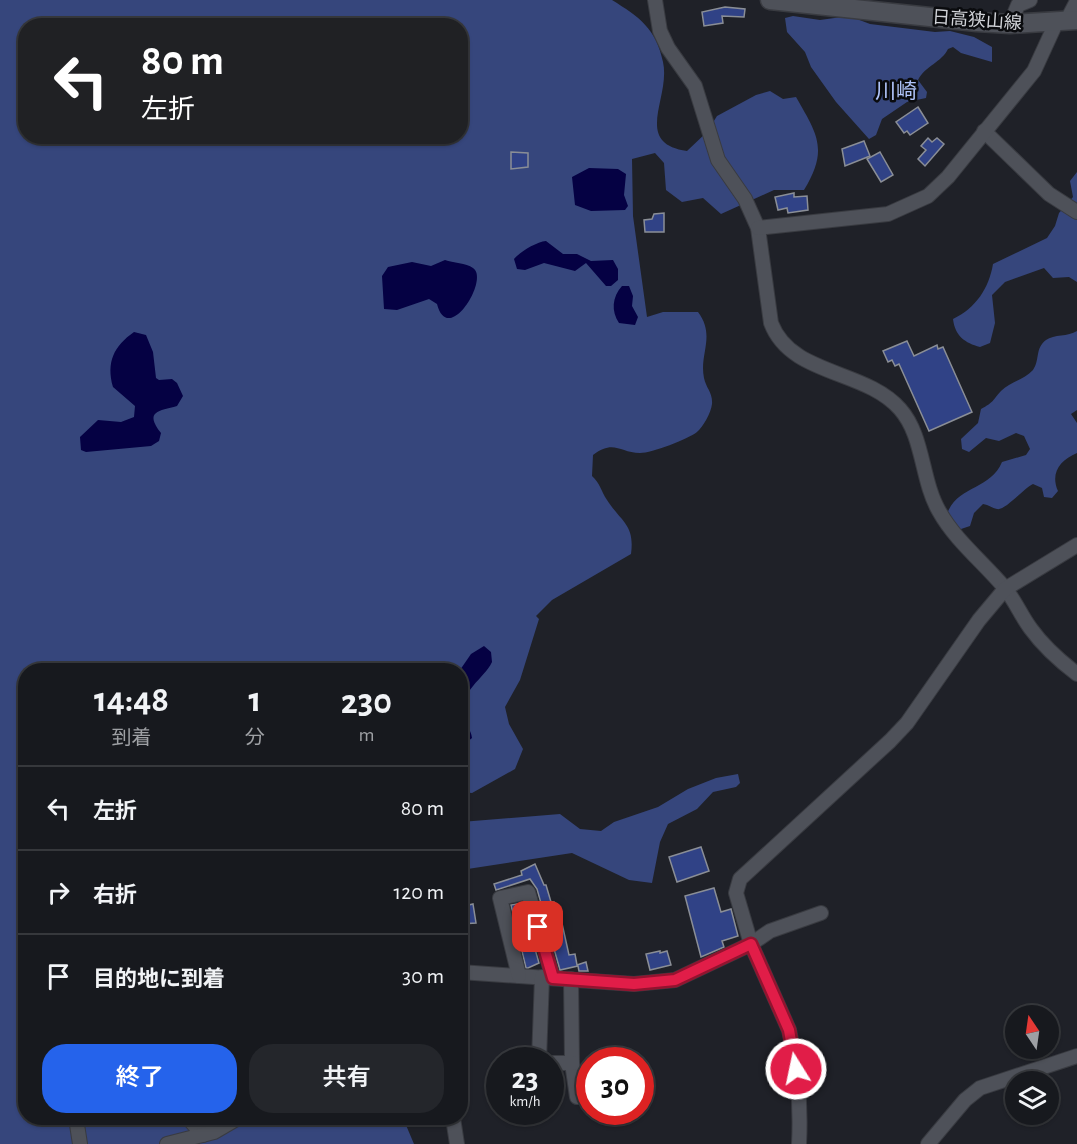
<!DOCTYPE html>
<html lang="ja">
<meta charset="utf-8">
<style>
body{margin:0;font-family:"Alegreya Sans","Noto Sans JP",sans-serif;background:#24262b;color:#f1f3f6;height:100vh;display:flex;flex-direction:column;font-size:22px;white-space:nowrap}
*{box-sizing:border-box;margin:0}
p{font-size:20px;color:#9ea0a4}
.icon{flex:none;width:33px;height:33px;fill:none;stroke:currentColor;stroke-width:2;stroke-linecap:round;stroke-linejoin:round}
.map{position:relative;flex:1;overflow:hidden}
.panel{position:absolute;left:18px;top:663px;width:450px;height:462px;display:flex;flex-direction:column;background:#17191e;border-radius:24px;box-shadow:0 2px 4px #0004,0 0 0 2px #36383c}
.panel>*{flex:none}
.hud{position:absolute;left:18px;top:18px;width:450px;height:126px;border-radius:24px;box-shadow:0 2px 4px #0004,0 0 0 2px #36383c;background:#202124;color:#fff;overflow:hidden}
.needle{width:39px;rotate:347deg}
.controls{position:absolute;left:1005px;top:1005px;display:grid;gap:12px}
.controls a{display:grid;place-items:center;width:54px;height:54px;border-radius:50%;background:#17191e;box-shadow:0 2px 4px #0004,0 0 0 2px #36383c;font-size:30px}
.speed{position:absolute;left:486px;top:1047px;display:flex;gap:12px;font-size:30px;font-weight:700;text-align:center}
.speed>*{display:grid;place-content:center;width:78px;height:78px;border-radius:50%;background:#17191e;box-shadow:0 2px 4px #0004,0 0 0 2px #36383c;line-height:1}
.speed small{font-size:15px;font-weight:400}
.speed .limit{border:9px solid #d22;background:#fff;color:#111}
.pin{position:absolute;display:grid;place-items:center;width:51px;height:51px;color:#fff;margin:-26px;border-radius:12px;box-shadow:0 3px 9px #0006}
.me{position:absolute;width:66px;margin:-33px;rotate:350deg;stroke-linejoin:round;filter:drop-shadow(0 0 4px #0008)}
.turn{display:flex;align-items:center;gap:21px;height:126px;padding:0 24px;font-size:27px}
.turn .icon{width:78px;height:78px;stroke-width:2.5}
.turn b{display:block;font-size:42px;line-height:51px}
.eta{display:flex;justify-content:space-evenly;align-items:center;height:102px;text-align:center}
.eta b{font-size:36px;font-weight:600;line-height:42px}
.primary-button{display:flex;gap:12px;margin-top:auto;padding:12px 24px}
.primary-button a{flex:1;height:69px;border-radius:24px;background:#2563eb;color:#fff;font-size:24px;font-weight:600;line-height:69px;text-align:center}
.primary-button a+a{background:#24262b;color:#f1f3f6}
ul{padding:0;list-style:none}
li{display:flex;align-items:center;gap:18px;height:84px;padding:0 24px;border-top:2px solid #36383c}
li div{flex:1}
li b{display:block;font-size:22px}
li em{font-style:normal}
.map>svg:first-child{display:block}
.green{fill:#36467c;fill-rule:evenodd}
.water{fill:#050143}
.building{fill:#304286;stroke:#8a8e96;stroke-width:1.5}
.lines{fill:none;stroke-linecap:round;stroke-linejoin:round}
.minor-casing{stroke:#393b41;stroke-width:16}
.secondary-casing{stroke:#393b41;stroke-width:21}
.minor{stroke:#4e5159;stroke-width:14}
.secondary{stroke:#4e5159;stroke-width:18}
.route-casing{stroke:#92132f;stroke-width:15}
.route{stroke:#e11d48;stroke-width:10}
.labels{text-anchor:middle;stroke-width:5;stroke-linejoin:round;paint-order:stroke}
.street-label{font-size:18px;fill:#d0d2d7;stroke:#0a0b0e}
.quarter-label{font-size:21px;fill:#b1c5fb;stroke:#0a0b0e}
</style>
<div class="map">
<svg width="1077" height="1144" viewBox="0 0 1077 1144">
<rect width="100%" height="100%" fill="#1f2128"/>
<g class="green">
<path d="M 0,0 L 612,0 C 639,17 656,28 663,62 C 671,98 632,143 687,151 L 707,132 L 717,116 L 756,95 L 770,91 L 783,99 L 796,97 C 817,134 829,149 804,190 L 774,190 L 721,214 L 703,198 L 682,202 L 666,190 L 664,163 L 655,153 L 632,159 L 633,216 L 647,317 L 663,312 L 698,312 C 716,336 699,354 704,378 C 706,388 713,393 712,404 C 711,413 703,427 697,432 C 688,439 652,453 640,453 C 620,453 614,439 593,455 L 592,476 C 600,483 601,491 607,500 C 621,522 635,524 631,554 L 552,600 L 536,616 L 539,619 L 520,680 L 505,707 L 509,724 L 523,749 L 515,769 L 472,793 L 461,792 L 460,670 L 26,670 L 26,1118 L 403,1118 L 414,1144 L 0,1144 ZM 26,26 L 460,26 L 460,136 L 26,136 Z"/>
<path d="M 793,16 L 820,20 L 849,16 L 870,24 L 935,32 L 950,31 L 974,37 L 992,47 L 992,62 L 961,53 L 953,47 L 948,49 C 942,62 925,66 918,80 L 927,92 L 926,98 L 907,102 L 882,119 L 876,135 L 869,139 L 836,102 L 811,67 L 805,52 L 787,32 L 785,18 Z"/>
<path d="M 1077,172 L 1077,282 L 1069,277 L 1053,278 L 1044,268 L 1005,282 L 992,295 L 995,323 L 990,343 L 980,347 C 965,343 955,336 953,319 C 976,308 989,288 993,264 L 1047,238 L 1055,226 L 1059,213 L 1073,197 L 1070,181 Z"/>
<path d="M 1077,331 L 1077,410 L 1071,414 L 1077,423 L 1077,453 C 1060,460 1050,473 1058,491 L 1052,498 L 1044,497 L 1042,488 L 1033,484 C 1023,489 1005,511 997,509 C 992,508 989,505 983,504 L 974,513 L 970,526 L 958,530 L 946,517 C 955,485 990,491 1002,462 L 1026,455 L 1030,449 L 1024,436 L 1016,433 L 999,441 L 986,438 L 969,452 L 962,449 L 961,439 L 978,423 L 981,409 C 994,402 992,401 1001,391 C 1010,382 1024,380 1033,370 C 1040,360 1035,348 1046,340 C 1054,334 1068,337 1077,331 Z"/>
<path d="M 738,774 L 740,783 L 736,787 L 713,792 L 697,809 L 668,824 L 660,842 L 652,883 L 629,880 L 572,853 L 461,870 L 461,822 L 560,814 L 580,829 L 601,831 L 614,822 L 658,807 L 688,789 L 716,778 Z"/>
</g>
<g class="water">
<path d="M 589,168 L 618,169 L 626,174 L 624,195 L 628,206 L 625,210 L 591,211 L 575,205 L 572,177 Z"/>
<path d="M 546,241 L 563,254 L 577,254 L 591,261 L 613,260 L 618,269 L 618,280 L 611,286 L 606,286 L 586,263 L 575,271 L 544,263 L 525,270 L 517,269 L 514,259 C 520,252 536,242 546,241 Z"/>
<path d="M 445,260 C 453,263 466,263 473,268 C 490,279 448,347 437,304 L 429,299 L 397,310 L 384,309 L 382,276 L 388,267 L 412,262 L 431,266 Z"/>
<path d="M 622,286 L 629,286 L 633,296 L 632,306 L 638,317 L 635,325 L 619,323 C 611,311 612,297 622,286 Z"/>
<path d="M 134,332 L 146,335 L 153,352 L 156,378 L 159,380 L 172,379 L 177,383 L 183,396 L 177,406 C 159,411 144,411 161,433 L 159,441 L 151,446 L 86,452 L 81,450 L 80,437 L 98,420 L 121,422 L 134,417 L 135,406 L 113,387 C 106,362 114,346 134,332 Z"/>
<path d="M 484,646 L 491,652 L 492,662 C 484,679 459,691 464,715 C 465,724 471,729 472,738 L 461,747 L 460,670 L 471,654 Z"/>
</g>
<g class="building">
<path d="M 725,7 L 745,9 L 744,17 L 722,16 L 723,23 L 704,26 L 702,12 Z"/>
<path d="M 918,107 L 928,123 L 910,135 L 907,131 L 904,133 L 896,122 Z"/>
<path d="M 928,138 L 932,142 L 937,138 L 944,144 L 925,166 L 918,159 L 926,150 L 921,146 Z"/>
<path d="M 864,141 L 870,156 L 845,166 L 842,149 Z"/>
<path d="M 511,152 L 528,153 L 528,167 L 511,169 Z"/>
<path d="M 880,152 L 893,175 L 881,182 L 867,159 Z"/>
<path d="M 794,193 L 794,197 L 807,196 L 808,210 L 788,213 L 787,208 L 778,210 L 775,197 Z"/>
<path d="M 664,213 L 664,232 L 645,232 L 644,220 L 652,219 L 654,214 Z"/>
<path d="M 907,341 L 914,356 L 937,345 L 938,349 L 943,347 L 972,412 L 929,431 L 899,364 L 895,366 L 892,360 L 888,362 L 883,351 Z"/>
<path d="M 701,847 L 709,871 L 677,882 L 669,857 Z"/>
<path d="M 535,864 L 544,885 L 546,885 L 551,902 L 554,902 L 558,920 L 561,919 L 569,955 L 575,954 L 577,965 L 586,962 L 588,971 L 579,971 L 578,966 L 560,970 L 537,889 L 530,879 L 496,890 L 494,884 L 522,875 L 521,871 Z"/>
<path d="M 714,888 L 721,912 L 731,909 L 738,936 L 722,941 L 724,947 L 701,957 L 685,896 Z"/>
<path d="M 522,903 L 539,963 L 528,968 L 526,968 L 511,905 Z"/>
<path d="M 473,904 L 476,923 L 460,924 L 460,907 Z"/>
<path d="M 660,951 L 660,953 L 667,951 L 671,965 L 650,970 L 646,954 Z"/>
</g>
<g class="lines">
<defs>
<g id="minor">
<path d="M 655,0 L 660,31 L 668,48 L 695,86 L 718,160 L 745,199 L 758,228 L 771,323 C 791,376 865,369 900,409 C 924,436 921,480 939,511 C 955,540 983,562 1004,587 C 1015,600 1021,616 1031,629 C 1044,647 1060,661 1077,674"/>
<path d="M 1066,22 L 1077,1"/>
<path d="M 1010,24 L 1018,5 L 1030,0"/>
<path d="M 984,131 L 1049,194 L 1077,212"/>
<path d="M 758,228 L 888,214 L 928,196 L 948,177 L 1034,71 L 1056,23"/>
<path d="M 460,972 L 634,984 L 675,980 L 751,944 L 770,931 L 821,913"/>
<path d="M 519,976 L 500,898 L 528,892 L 553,978"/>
<path d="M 571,979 L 572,1063 L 577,1097"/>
<path d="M 539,1060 L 542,977"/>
<path d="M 550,1063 L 572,1063"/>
<path d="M 76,1118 L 80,1144"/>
<path d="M 188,1118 L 203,1135"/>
<path d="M 453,1118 L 457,1144"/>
<path d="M 167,1144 L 214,1132 L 238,1118"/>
<path d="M 799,1144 C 801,1105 798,1068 789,1030 L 751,944 L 736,893 L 740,879 L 890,741 L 907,723 L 979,620 L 1005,589 L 1077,545"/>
<path d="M 928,1144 L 965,1100 L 980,1088 L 1077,1056"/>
</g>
<path id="secondary" d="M 770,0 L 977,22 L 1010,24 L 1077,20"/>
</defs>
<use href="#minor" class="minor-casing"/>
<use href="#secondary" class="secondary-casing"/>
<use href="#minor" class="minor"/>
<use href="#secondary" class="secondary"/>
</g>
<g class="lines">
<defs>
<path id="route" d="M 538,927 L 553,978 L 634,984 L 675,980 L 751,944 L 789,1030 L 796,1069"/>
</defs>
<use href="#route" class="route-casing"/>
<use href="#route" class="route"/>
</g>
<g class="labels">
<g class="street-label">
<text transform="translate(977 20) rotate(4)" y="6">日高狭山線</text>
</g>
<g class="quarter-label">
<text x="896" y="98">川崎</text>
</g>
</g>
</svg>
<div class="controls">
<a><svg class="needle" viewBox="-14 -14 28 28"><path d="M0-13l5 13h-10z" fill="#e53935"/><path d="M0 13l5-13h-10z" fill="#9ea0a4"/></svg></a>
<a><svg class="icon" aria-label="layers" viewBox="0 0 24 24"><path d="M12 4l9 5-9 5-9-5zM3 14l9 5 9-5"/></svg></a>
</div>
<div class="speed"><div>23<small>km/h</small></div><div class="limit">30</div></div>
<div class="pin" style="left:538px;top:927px;background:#d93025"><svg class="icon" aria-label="arrive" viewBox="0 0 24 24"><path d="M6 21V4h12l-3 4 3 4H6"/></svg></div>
<svg class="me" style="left:796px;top:1069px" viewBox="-20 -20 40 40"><circle r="17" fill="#e11d48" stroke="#fff" stroke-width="3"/><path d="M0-11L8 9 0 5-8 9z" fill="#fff"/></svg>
<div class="hud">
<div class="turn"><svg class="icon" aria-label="left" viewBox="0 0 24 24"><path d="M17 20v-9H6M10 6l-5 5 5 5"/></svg><div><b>80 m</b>左折</div></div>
</div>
<section class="panel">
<div class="eta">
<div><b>14:48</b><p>到着</p></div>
<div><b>1</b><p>分</p></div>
<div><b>230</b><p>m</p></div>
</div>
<ul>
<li><svg class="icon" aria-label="left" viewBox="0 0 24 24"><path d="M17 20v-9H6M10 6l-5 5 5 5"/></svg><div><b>左折</b></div><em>80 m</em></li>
<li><svg class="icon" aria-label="right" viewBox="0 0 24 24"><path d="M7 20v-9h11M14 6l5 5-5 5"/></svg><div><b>右折</b></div><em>120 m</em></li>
<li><svg class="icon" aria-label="arrive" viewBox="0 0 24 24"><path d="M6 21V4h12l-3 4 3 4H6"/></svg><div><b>目的地に到着</b></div><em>30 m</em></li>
</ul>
<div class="primary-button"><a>終了</a><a>共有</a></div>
</section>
</div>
